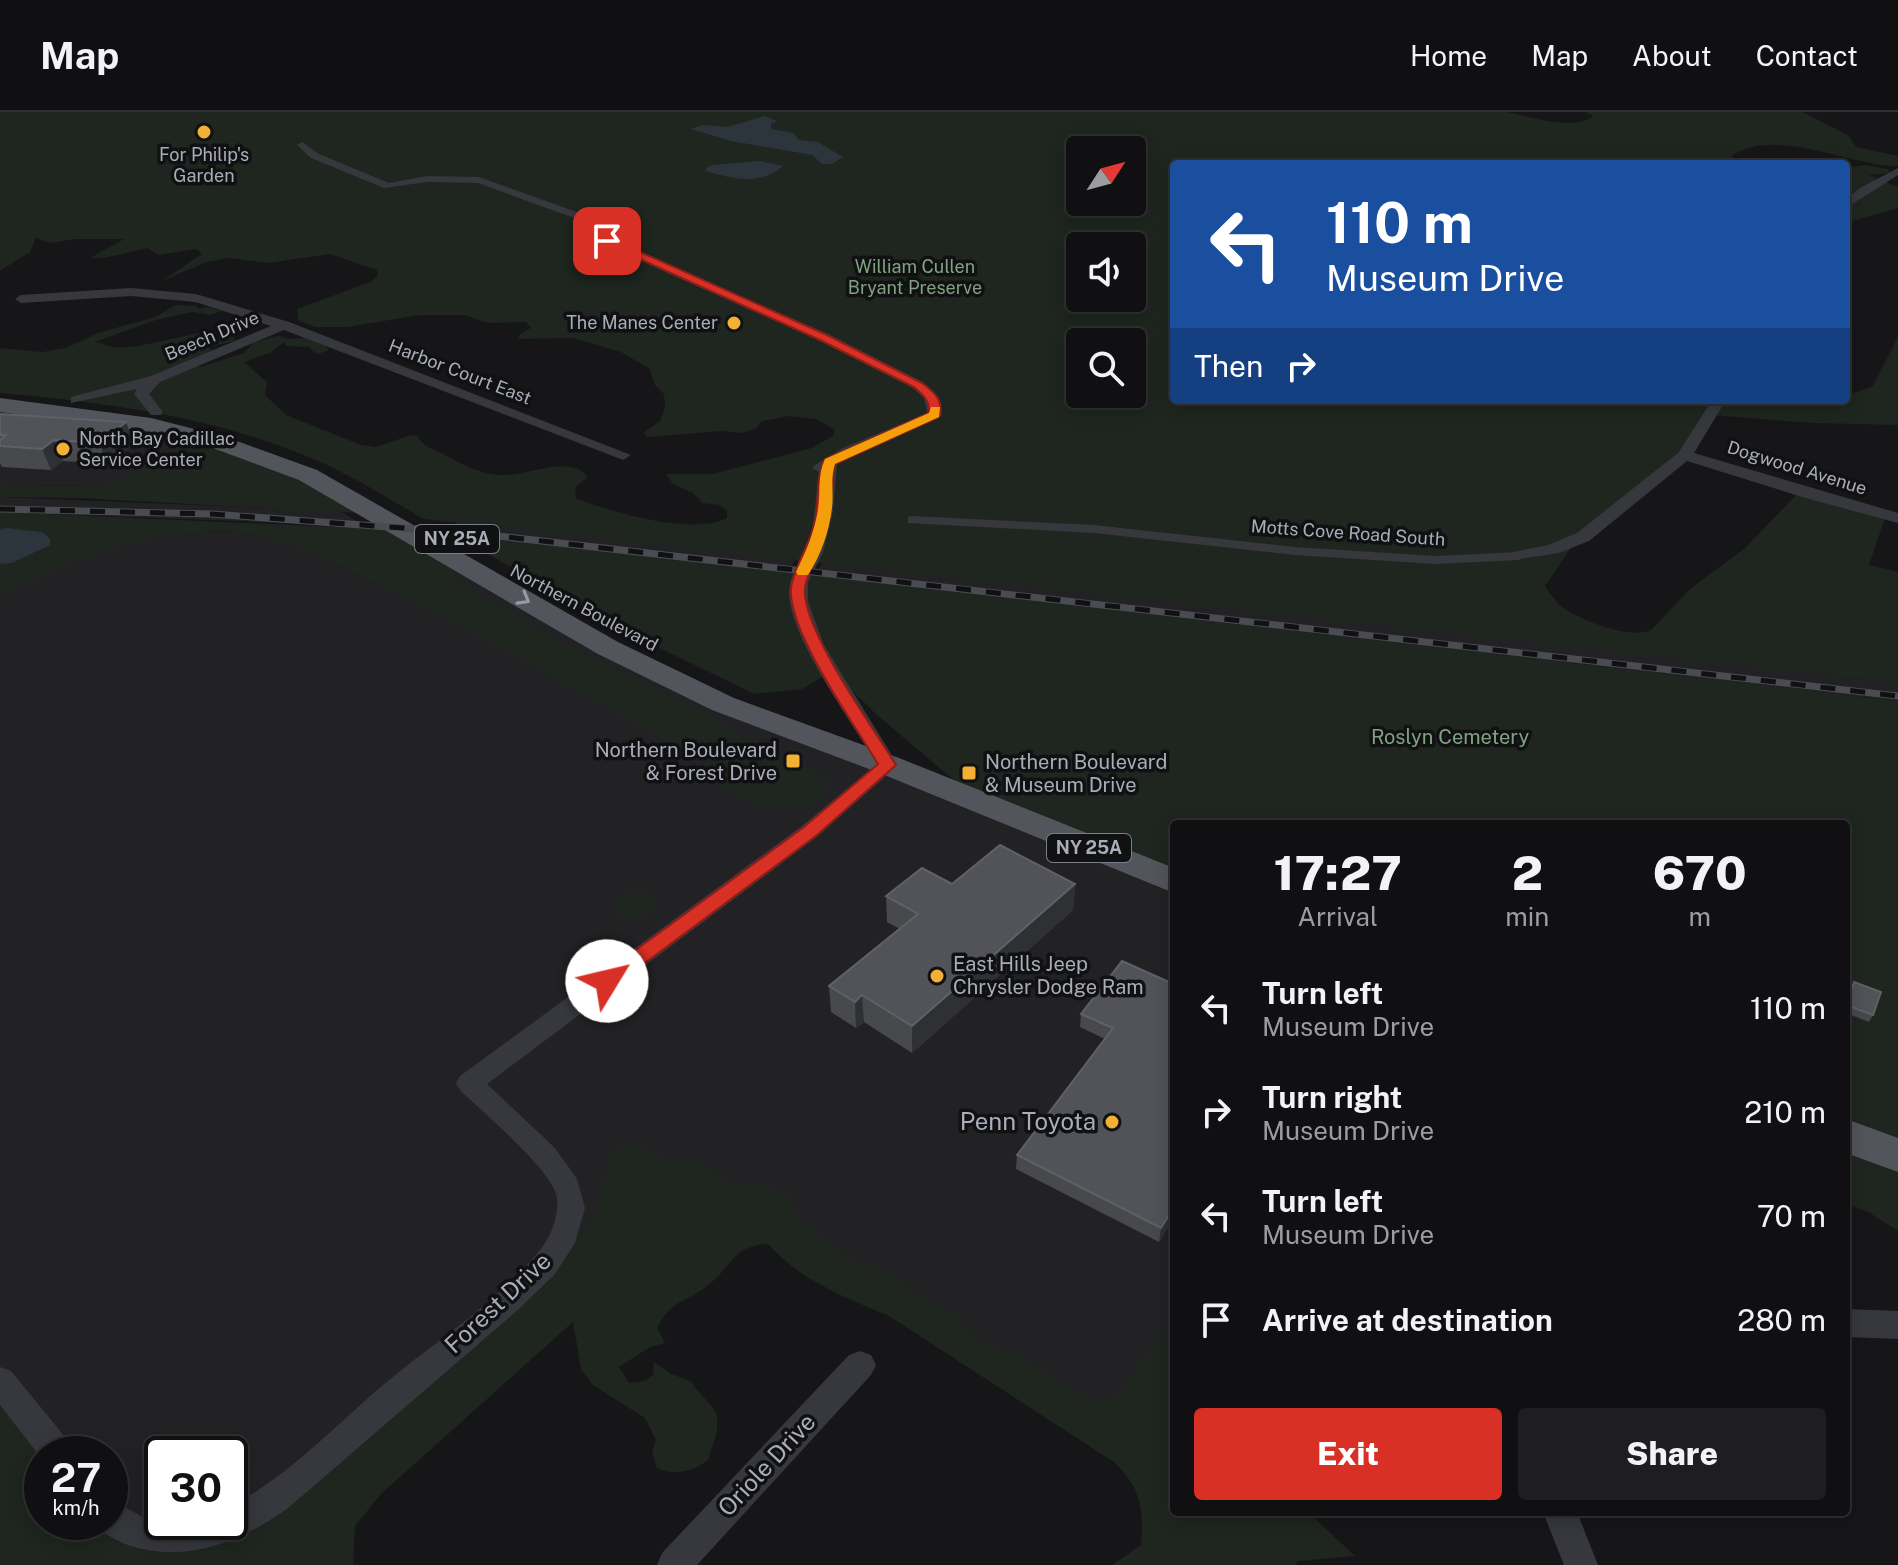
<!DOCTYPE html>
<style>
body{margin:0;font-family:"Public Sans",sans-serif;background:#1e1e20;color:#f1f3f6;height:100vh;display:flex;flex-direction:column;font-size:30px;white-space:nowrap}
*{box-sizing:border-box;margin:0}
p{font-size:26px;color:#9c9d9f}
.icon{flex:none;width:44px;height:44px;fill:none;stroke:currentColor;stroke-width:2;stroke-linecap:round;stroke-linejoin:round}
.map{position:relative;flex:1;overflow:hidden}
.sheet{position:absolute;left:1170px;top:708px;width:680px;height:696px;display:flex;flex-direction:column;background:#101012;border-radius:8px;box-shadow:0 4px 20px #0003,0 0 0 2px #303032}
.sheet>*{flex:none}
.guide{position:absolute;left:1170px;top:48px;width:680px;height:244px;border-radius:8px;box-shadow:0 4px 20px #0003,0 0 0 2px #303032;background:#1a4fa0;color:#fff;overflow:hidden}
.needle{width:52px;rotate:54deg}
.controls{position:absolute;left:1066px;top:24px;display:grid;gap:16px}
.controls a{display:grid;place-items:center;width:80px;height:80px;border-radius:8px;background:#101012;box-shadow:0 4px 20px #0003,0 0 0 2px #303032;font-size:40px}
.speed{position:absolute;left:24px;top:1324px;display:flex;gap:16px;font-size:40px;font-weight:700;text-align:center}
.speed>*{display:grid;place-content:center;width:104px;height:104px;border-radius:50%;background:#101012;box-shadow:0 4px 20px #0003,0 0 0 2px #303032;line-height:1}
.speed small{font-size:20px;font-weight:400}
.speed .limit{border:4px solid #111;border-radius:12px;background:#fff;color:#111}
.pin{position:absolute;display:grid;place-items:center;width:68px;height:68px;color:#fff;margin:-34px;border-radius:16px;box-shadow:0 4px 12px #0006}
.me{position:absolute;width:88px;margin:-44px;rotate:54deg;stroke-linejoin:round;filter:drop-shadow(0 0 6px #0008)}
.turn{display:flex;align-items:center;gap:28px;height:168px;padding:0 24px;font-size:36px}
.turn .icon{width:104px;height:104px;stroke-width:2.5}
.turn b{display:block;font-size:56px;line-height:68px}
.then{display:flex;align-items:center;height:76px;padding:0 24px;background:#0003;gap:16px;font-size:30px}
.eta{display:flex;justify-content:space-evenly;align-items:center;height:136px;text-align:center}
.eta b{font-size:48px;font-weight:800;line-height:56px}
.action{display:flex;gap:16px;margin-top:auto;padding:16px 24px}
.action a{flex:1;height:92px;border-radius:8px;background:#d93025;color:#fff;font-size:32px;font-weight:800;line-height:92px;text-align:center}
.action a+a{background:#1e1e20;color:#f1f3f6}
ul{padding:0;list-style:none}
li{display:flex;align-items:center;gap:24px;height:104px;padding:0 24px}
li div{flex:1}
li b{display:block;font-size:30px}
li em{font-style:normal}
header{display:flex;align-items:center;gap:48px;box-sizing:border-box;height:112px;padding:0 40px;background:#101012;border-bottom:2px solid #303032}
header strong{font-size:38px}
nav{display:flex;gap:44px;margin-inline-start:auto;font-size:28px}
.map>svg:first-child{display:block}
.built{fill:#222225;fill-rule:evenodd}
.green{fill:#1e261f;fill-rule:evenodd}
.water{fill:#2c353c}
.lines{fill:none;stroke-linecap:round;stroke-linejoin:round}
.pedestrian{fill:#37383d;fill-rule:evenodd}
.minor{fill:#37383d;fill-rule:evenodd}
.primary{fill:#53555c;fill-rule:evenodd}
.rail-casing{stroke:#4a4c52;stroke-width:7}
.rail{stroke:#111113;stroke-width:5;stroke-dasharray:15;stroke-linecap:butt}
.wall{fill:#47494d}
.shaded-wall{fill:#2f3033}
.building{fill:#525359;stroke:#5f6168;stroke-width:2}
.oneway{stroke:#979ba6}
.route{fill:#d93025;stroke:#8d1f18;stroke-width:2}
.slow{fill:#f59e0b}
.poi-dot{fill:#f2b134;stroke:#111113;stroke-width:3}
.labels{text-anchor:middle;stroke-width:7;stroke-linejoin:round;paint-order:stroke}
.far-poi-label{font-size:18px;fill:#a8adb8;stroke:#111113}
.far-park-label{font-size:18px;fill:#7fa381;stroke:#111113}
.far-street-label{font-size:18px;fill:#a8adb8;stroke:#111113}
.shield{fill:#111113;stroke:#7b7e86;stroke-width:2}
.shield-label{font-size:18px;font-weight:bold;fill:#a8adb8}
.park-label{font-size:20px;fill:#7fa381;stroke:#111113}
.poi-label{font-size:20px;fill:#a8adb8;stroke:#111113;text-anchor:start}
.near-poi-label{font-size:24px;fill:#a8adb8;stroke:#111113;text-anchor:end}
.near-street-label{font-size:24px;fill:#a8adb8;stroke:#111113}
</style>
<header>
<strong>Map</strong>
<nav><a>Home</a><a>Map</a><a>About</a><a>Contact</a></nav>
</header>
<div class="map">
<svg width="1898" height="1453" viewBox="0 0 1898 1453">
<rect width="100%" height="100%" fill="#161618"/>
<g class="built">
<path d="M 0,293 L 218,330 L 105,374 L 0,373 Z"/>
<path d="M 0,385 L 340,399 L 365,414 L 0,400 Z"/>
<path d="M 453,409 L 711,437 L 796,447 L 787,461 L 475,423 Z"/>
<path d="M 234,419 L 291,431 L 403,485 L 456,448 L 608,536 L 1174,769 L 1174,1262 L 1114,1350 L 710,1087 L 259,1397 L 203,1425 L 110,1404 L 110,1342 L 58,1342 L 0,1269 L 0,473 L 83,442 L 106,436 L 167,423 ZM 162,1342 L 230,1342 L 230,1410 L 162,1410 Z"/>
<path d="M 823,449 L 1898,571 L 1898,589 L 815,464 Z"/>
</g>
<g class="green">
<path d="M 0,0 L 1506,0 C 1529,4 1574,20 1593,4 L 1585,0 L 1803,0 L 1849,24 L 1856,35 L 1898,44 L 1898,54 C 1848,54 1778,14 1732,44 L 1733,52 L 1174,52 L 1174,288 L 1846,288 L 1846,284 L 1873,274 L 1898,225 L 1898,313 L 1811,311 L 1711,303 L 1700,322 L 1580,423 L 1545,474 C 1550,481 1555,489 1561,494 C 1579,508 1630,528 1651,518 L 1690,477 L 1745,436 L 1800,379 L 1886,403 L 1869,453 L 1898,460 L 1898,571 L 424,407 C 392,389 361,369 327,353 C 224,306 112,291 0,281 L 0,236 L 42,240 L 66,236 L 98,221 L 155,205 L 176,193 L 197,194 L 197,197 L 207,195 L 222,199 L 210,203 L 193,200 L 156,208 L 95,230 C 101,231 107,234 113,235 C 140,240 215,210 234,221 L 235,229 L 208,235 L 214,240 L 197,253 L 200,255 L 244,241 L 254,230 L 278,224 L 289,227 L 307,226 L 326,233 L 328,239 L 317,242 L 308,235 L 286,234 L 284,230 L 270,241 L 244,250 L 267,270 L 265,283 L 286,303 L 361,333 L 376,335 L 411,323 L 417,324 C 425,336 434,337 447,344 C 464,354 485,364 505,363 C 530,363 570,342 588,365 L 575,375 L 576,386 C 609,400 694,424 727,406 L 727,399 L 720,393 L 702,391 L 693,381 L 673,372 L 666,362 L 713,362 L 812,336 L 834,323 L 834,317 L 815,307 L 789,304 L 762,309 L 755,317 L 742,321 L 721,319 L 648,325 L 643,321 L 660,309 L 665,296 L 664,282 L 655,273 L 649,256 L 621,240 L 573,226 L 518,227 L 521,221 L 531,216 L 526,210 L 488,211 L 465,203 L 419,203 L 348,215 L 315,215 L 298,208 L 297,197 L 370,170 L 378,163 L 377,158 L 330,142 L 268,151 L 229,146 L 207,150 L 162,169 L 202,142 L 196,137 L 158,143 L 147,136 C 127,140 110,147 90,146 L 124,127 L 75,127 L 50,131 L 36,126 L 30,140 L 0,159 ZM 1080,38 L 1132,38 L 1132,90 L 1080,90 ZM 1080,134 L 1132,134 L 1132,186 L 1080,186 ZM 1080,230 L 1132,230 L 1132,282 L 1080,282 Z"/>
<path d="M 1864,53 L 1888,57 L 1890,61 L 1869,63 L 1898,75 L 1898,96 L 1846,111 L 1846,56 Z"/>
<path d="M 218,330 L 379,402 L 78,386 L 0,385 L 0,373 L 104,374 L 147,354 Z"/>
<path d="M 0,400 L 405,418 L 456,448 L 452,464 L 469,477 L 548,523 L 709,602 L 736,623 L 815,659 L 826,666 L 826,683 C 810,699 787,696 767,692 L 763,695 L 721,676 L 733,666 C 616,601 501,533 382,475 C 334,452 289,426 235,420 C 224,418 211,421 199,421 C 125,425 64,452 0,484 Z"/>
<path d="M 450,421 L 1898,589 L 1898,1119 L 1870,1101 L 1846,1091 L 1846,712 L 1174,712 L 1174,769 L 980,690 L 878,604 L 832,559 L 802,577 L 754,582 L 629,521 Z"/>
<path d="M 630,779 L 651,781 L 657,788 L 655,797 L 639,807 L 620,804 L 614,796 L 615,791 Z"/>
<path d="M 629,1033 L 647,1037 L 665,1048 L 695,1046 L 734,1075 L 758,1074 L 783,1080 L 790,1087 L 797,1104 L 845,1145 L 891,1162 L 923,1187 L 951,1200 L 982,1232 L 1018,1243 L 1074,1281 L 1098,1290 L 1118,1281 L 1174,1210 L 1174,1400 L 1308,1400 L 1355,1444 L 1298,1449 L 1295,1453 L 1112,1453 L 1141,1433 C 1144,1397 1141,1376 1114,1350 L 889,1204 C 845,1186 800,1168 768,1132 C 732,1134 732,1155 708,1173 C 684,1193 674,1184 657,1216 L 665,1231 L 650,1235 L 619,1255 L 629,1271 L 645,1269 L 653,1263 L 654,1250 L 671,1262 L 691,1269 C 697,1281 711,1290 716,1301 C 721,1314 712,1335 708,1348 C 692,1360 676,1364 657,1356 L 652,1340 L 656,1328 L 645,1306 L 593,1273 L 581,1257 L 573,1210 L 382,1381 L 355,1414 L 353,1453 L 0,1453 L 0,1269 L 42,1342 L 42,1410 L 110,1410 L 203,1425 L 260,1397 L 581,1123 C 597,1097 608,1074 607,1042 Z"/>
</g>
<g class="water">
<path d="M 765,4 L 777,9 L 771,12 L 771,17 L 793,21 L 799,28 L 818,30 L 843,45 L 832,52 L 822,52 L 812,43 L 731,29 L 691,17 L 703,13 L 727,15 Z"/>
<path d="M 760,49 L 783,54 C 760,74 732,67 706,59 L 706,56 L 712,53 Z"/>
<path d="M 6,416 L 42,420 L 50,427 L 50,433 L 12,451 L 0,452 L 0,418 Z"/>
</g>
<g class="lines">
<path class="pedestrian" d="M 912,404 L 1094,413 L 1294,435 L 1436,444 L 1519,440 L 1525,444 L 1519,448 L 1436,452 L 1294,443 L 1094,421 L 908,411 L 908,405 Z"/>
<g class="minor">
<path d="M 302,30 L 319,42 L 389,71 L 427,64 L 479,65 L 588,104 L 622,133 L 828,222 L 923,270 L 938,284 L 942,303 L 837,352 L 833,399 L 823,441 L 808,470 L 808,489 L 824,533 L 898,653 L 818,724 L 487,972 L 555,1036 L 577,1067 L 585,1096 L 575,1131 L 555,1162 L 520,1196 L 287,1397 C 238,1431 183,1453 125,1432 C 115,1427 100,1421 96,1410 L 110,1410 L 110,1387 L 148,1408 L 162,1411 L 230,1410 L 230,1395 C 287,1365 334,1315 383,1273 C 433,1231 500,1189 540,1138 C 551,1124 559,1104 557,1086 C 553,1058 482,1000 460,978 L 456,971 L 460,964 L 802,714 L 877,652 C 853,611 787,523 789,478 C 790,461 803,449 808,433 C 816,409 815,385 819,360 L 812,356 L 815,353 L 843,336 L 927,301 L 924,286 L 913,276 L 818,228 L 614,137 L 580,108 L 478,71 L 427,70 L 384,76 L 311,46 L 297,33 Z"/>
<path d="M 1898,56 L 1898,63 L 1846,96 L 1846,87 L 1860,76 Z"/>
<path d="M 131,176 L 196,182 L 289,210 L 631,343 L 623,348 L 618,346 L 284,218 L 160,270 L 149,282 L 163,300 L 161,303 L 151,303 L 134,282 L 137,277 L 71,291 L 71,285 L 151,264 L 271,214 L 195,190 L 131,184 L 21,191 L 15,187 L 21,183 Z"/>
<path d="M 1712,288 L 1726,288 L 1694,341 L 1898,401 L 1898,411 L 1802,385 L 1687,349 L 1589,429 L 1559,441 L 1513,448 L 1510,444 L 1513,440 L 1548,433 L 1577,421 L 1679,340 Z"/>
<path d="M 1846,1197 L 1898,1199 L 1898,1227 L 1846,1225 Z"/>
<path d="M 860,1239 L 871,1243 L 876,1253 L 871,1263 L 697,1453 L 657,1453 L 662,1441 L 849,1243 Z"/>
<path d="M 0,1255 L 11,1259 L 70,1331 L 74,1342 L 42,1342 L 42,1347 L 0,1293 Z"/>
<path d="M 1543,1400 L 1577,1400 L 1598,1453 L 1564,1453 Z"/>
</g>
<g class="primary">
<path d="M 0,286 L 151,306 L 226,325 L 317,358 L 618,530 L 734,586 L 899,646 L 1174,756 L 1174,781 L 877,660 L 712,598 L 598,542 L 299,368 L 210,335 L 151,320 L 0,300 Z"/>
<path d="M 1846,1007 L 1898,1026 L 1898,1060 L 1846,1041 Z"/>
</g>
<defs>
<path id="rail" d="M 0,397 L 211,402 L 472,421 L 1898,584"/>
</defs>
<use href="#rail" class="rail-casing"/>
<use href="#rail" class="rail"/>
</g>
<g class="wall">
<path d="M 0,302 L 126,310 L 134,332 L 107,352 L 63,349 L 51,358 L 2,355 L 0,351 Z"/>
<path d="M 952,772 L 1075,772 L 1073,798 L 912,941 L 864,910 L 856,916 L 831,900 L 829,874 L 900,817 L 887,810 L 886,784 Z"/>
<path d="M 1174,863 L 1174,1105 L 1159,1130 L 1016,1057 L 1017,1043 L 1105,927 L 1080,915 L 1081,902 L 1169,870 Z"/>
<path d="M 1854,870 L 1873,903 L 1869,910 L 1846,901 L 1846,889 Z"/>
</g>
<g class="shaded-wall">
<path d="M 126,310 L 134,332 L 107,352 L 99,331 Z"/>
<path d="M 54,328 L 63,349 L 51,358 L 42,337 Z"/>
<path d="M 1075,772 L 1073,798 L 912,941 L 912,914 Z"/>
<path d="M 862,883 L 864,910 L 856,916 L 855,890 Z"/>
<path d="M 1174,1095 L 1174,1105 L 1159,1130 L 1161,1116 Z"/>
</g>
<g class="building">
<path d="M 0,302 L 126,310 L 99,331 L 54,328 L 42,337 L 0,334 L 0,328 L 6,323 L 0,323 Z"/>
<path d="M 1000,733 L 1075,772 L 912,914 L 862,883 L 855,890 L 829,874 L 918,802 L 886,784 L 922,756 L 952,772 Z"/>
<path d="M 1122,849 L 1169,870 L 1174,863 L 1174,1095 L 1161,1116 L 1017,1043 L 1113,916 L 1081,902 Z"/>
<path d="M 1854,870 L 1881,880 L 1873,903 L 1846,893 Z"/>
</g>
<defs><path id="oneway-chevron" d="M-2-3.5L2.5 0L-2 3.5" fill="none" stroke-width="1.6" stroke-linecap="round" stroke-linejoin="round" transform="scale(2)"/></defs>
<use class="oneway" href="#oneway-chevron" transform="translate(524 487) rotate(30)"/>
<path class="route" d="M 604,127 L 611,127 L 827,223 L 922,271 C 934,280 945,289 939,305 L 835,352 C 829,371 833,392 828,412 C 824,433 808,456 805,475 C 800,515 874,617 896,653 L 817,723 L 614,874 L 600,874 L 597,869 L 600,864 L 804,715 L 878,652 C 855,613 788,520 791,477 C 792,459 810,432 814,413 C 820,391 815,367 825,347 L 929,301 C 930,288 923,283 914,275 L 820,228 L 604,131 Z"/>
<path class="slow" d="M 931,295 L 940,295 L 939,305 L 835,352 C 830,367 834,381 832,396 C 829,420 821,443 808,463 L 798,463 L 796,460 C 806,440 814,421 818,398 C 821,380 817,364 825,347 L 929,301 Z"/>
<g class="poi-dot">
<circle cx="204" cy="20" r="8"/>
<circle cx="734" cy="211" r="8"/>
<circle cx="63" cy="337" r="8"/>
<rect x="785" y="641" width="16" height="16" rx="4"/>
<rect x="961" y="653" width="16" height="16" rx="4"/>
<circle cx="937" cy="864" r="8"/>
<circle cx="1112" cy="1010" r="8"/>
</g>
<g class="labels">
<g class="far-poi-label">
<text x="204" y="49">For Philip's<tspan x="204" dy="21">Garden</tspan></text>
<text x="718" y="217" text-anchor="end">The Manes Center</text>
<text x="79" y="333" text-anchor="start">North Bay Cadillac<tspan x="79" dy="21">Service Center</tspan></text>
</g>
<g class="far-park-label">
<text x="915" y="161">William Cullen<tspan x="915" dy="21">Bryant Preserve</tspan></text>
</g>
<g class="far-street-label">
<text transform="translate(212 224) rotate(-23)" y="6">Beech Drive</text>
<text transform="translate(460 260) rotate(21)" y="6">Harbor Court East</text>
<text transform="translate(1797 356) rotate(17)" y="6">Dogwood Avenue</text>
<text transform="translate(1348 421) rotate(4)" y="6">Motts Cove Road South</text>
<text transform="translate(584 496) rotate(28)" y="6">Northern Boulevard</text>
</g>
<g class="shield">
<rect x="415" y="413" width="84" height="28" rx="6"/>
<rect x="1047" y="722" width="84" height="28" rx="6"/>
</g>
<g class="shield-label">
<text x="457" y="433">NY 25A</text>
<text x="1089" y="742">NY 25A</text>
</g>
<g class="park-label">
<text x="1450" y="632">Roslyn Cemetery</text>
</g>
<g class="poi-label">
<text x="777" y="645" text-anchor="end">Northern Boulevard<tspan x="777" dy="23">&amp; Forest Drive</tspan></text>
<text x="985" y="657">Northern Boulevard<tspan x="985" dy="23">&amp; Museum Drive</tspan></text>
<text x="953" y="859">East Hills Jeep<tspan x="953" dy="23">Chrysler Dodge Ram</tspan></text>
</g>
<g class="near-poi-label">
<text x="1096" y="1018">Penn Toyota</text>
</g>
<g class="near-street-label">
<text transform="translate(498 1191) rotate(-43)" y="8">Forest Drive</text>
<text transform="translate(767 1353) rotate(-47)" y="8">Oriole Drive</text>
</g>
</g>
</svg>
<div class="controls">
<a><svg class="needle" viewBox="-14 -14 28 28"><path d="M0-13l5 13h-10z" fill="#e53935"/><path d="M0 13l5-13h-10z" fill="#9c9d9f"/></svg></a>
<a><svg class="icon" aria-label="sound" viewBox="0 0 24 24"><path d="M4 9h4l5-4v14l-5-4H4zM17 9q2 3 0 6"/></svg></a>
<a><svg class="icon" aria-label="search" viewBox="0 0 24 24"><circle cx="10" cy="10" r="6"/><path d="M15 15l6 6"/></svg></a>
</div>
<div class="speed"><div>27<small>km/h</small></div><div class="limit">30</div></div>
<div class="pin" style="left:607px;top:129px;background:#d93025"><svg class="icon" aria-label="arrive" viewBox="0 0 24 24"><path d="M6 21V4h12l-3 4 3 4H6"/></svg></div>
<svg class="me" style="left:607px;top:869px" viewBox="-20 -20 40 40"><circle r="19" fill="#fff"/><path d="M0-13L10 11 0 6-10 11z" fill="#d93025"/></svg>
<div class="guide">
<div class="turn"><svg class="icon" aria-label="left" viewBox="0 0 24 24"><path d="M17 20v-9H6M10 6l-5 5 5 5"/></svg><div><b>110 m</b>Museum Drive</div></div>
<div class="then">Then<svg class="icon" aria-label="right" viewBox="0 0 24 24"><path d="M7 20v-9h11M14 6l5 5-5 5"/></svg></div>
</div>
<section class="sheet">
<div class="eta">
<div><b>17:27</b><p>Arrival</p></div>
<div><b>2</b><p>min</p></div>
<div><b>670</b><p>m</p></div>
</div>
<ul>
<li><svg class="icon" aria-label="left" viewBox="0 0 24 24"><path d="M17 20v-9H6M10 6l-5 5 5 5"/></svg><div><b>Turn left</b><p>Museum Drive</p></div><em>110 m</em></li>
<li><svg class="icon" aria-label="right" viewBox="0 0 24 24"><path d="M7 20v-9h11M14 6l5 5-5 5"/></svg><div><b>Turn right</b><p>Museum Drive</p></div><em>210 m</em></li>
<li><svg class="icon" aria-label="left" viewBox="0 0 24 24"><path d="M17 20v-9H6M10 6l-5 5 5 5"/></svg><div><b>Turn left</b><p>Museum Drive</p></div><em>70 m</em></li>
<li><svg class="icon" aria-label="arrive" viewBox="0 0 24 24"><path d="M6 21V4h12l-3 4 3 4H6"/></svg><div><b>Arrive at destination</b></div><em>280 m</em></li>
</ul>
<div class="action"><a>Exit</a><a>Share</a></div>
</section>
</div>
